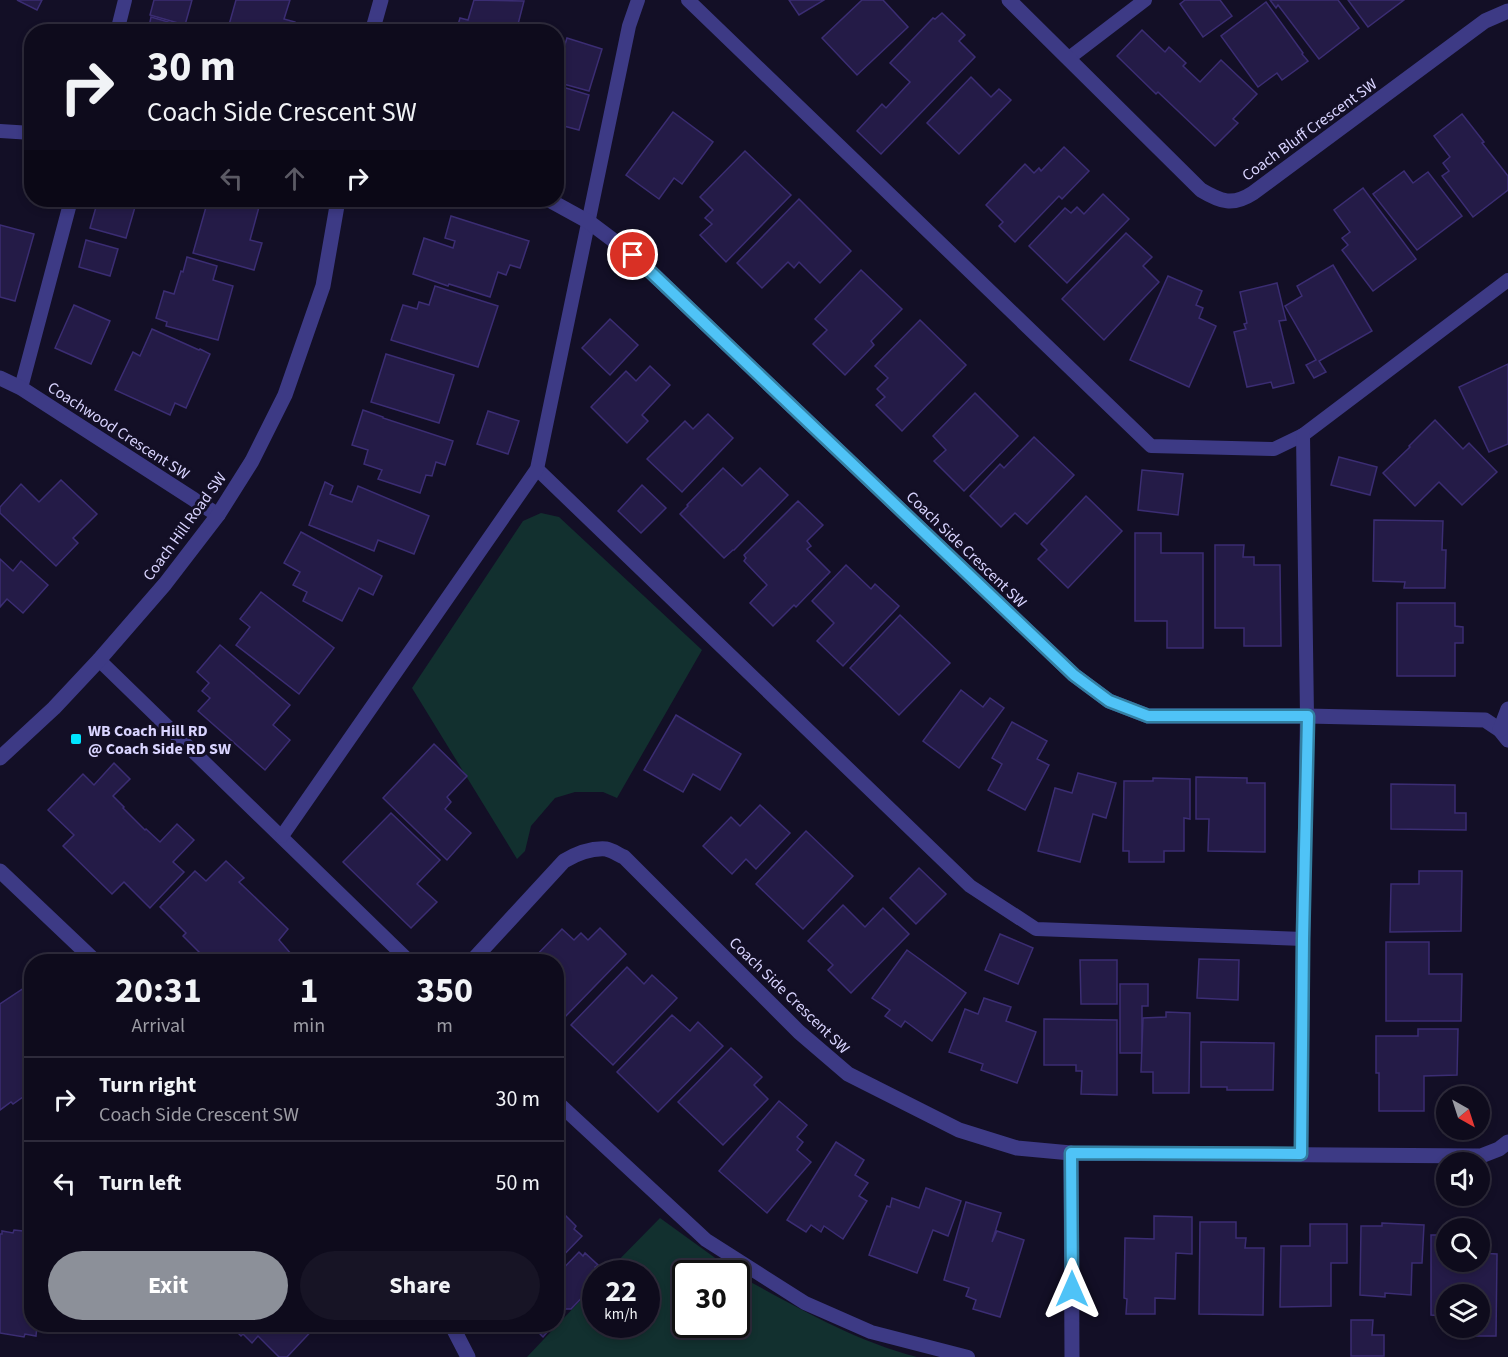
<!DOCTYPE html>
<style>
body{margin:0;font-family:"Source Sans 3",sans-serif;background:#171425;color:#f1f3f6;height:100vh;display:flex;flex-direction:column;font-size:22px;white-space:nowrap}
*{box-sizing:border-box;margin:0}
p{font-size:20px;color:#9b9ba3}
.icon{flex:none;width:33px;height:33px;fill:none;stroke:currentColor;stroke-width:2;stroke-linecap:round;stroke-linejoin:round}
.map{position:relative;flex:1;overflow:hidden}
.side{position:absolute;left:24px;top:954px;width:540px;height:378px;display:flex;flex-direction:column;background:#0e0b1c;border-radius:24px;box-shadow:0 3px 9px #0003,0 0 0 2px #2e2b3b}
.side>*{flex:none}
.guide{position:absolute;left:24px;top:24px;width:540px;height:183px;border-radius:24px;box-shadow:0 3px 9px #0003,0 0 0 2px #2e2b3b;background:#0e0b1c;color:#f1f3f6;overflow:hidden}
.needle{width:39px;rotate:141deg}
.controls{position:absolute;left:1436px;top:1086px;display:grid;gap:12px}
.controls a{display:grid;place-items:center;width:54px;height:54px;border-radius:50%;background:#0e0b1c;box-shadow:0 3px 9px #0003,0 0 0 2px #2e2b3b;font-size:30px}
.speed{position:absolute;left:582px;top:1260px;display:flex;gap:12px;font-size:30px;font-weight:700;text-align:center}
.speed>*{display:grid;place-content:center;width:78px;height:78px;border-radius:50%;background:#0e0b1c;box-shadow:0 3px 9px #0003,0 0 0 2px #2e2b3b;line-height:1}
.speed small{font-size:15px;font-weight:400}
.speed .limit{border:3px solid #111;border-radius:9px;background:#fff;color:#111}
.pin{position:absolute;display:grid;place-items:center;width:51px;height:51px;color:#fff;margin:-26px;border:3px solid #fff;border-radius:50%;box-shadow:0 2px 6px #0007}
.me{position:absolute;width:66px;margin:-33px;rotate:0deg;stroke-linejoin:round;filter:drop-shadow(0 0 4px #0008)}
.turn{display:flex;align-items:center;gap:21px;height:126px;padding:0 24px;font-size:27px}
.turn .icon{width:78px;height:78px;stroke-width:2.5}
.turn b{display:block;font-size:42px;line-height:51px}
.lanes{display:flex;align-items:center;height:57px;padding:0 24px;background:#0003;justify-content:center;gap:30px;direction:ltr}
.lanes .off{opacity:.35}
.eta{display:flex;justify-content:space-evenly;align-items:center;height:102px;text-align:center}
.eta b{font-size:36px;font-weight:700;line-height:42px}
.cta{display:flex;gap:12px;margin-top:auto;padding:12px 24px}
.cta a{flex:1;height:69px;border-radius:36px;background:#8c9099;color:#fff;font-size:24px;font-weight:700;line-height:69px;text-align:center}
.cta a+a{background:#171425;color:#f1f3f6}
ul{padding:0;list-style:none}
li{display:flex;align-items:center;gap:18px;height:84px;padding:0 24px;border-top:2px solid #2e2b3b}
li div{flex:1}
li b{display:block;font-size:22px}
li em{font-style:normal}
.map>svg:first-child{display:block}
.green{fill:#12302f}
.building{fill:#241b47;stroke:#3b2d73;stroke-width:1.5}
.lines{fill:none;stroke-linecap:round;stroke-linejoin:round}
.service{stroke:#3d3a85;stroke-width:14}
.minor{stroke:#3d3a85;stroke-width:15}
.tertiary{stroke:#3d3a85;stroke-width:15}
.route-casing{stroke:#337fa1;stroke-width:15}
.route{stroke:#4fc3f7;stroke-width:10}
.poi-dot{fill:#00e5ff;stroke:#130f26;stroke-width:2}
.labels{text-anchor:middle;stroke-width:6;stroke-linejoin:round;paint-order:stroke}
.street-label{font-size:16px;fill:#d9d4ff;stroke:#130f26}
.poi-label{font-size:16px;font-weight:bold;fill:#d9d4ff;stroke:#130f26;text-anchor:start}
</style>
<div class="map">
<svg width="1508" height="1357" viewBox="0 0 1508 1357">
<rect width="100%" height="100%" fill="#130f26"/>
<g class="green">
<path d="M 541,513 L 559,517 L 702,650 L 617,798 L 603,792 L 575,792 L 555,798 L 531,826 L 525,851 L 517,859 L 412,688 L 523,521 Z"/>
<path d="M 660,1218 L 736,1273 L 686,1274 L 686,1324 L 736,1324 L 736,1274 C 795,1306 852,1340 917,1357 L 527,1357 L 595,1285 L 596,1324 L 646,1324 L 646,1274 L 606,1273 Z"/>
</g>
<g class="building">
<path d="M 17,0 L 42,0 L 37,10 Z"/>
<path d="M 154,0 L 192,0 L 185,25 L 150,15 Z"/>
<path d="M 236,0 L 290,0 L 284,19 L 295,22 L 293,32 L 227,32 Z"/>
<path d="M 474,0 L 524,1 L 516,32 L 456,32 L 460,18 L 468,20 Z"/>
<path d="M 789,0 L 824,0 L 799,15 Z"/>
<path d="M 862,0 L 883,0 L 908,27 L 857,75 L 822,38 Z"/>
<path d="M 1185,0 L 1220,0 L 1232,16 L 1203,37 L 1180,4 Z"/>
<path d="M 1270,0 L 1338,0 L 1359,28 L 1319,59 L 1278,5 L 1276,8 Z"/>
<path d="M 1348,0 L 1404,0 L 1368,27 Z"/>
<path d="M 1266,2 L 1303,53 L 1302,54 L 1308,61 L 1282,80 L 1277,73 L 1258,87 L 1221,36 Z"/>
<path d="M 942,13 L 965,35 L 959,41 L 975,57 L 881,154 L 857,131 L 882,104 L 886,108 L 910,82 L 890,63 L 933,18 L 935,19 Z"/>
<path d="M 151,17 L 189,28 L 188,32 L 148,32 Z"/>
<path d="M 1142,30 L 1165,52 L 1169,47 L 1186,63 L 1183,66 L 1200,82 L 1221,60 L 1257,94 L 1233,119 L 1238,123 L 1215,146 L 1158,92 L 1156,94 L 1117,56 Z"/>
<path d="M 567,38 L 602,49 L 589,91 L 556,82 L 556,73 Z"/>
<path d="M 971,77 L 991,97 L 999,89 L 1011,100 L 959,154 L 927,123 Z"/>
<path d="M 556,85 L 589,95 L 579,130 L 556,124 Z"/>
<path d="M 673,112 L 713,142 L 682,184 L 674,178 L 659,199 L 626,175 Z"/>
<path d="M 1462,114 L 1484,142 L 1482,143 L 1508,176 L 1508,190 L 1473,217 L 1442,176 L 1449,171 L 1443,163 L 1450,157 L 1434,136 Z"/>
<path d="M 1064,147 L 1089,171 L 1062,199 L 1059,196 L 1015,242 L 999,226 L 1003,222 L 986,205 L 1025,164 L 1034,173 L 1039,168 L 1041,171 Z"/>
<path d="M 745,151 L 791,195 L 726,262 L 700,235 L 712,224 L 705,218 L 713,210 L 700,197 Z"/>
<path d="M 1404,171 L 1413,183 L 1428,172 L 1462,216 L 1417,250 L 1373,194 Z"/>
<path d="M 1363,188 L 1416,259 L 1373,291 L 1342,250 L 1348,245 L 1342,238 L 1350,232 L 1334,210 Z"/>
<path d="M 1103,194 L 1129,219 L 1067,283 L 1029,246 L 1065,208 L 1071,213 L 1077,207 L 1084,214 Z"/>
<path d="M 799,199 L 851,251 L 820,283 L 799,262 L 794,268 L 788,262 L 762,288 L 737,263 Z"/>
<path d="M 98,200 L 106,200 L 135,207 L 126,238 L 90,228 Z"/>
<path d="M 118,200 L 140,200 L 138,205 Z"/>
<path d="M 208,200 L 232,200 L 259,207 L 250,240 L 262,243 L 254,270 L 193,253 Z"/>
<path d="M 451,216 L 529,241 L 520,268 L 510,265 L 506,275 L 498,272 L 490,297 L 449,284 L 448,286 L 413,274 L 424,238 L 453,248 L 455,241 L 445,238 Z"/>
<path d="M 0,225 L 34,234 L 15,301 L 0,297 Z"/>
<path d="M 1126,233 L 1152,257 L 1143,266 L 1159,282 L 1104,340 L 1062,299 Z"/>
<path d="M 86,240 L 118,249 L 110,276 L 79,267 Z"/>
<path d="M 187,257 L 217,266 L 213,280 L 233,286 L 218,340 L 166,326 L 167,322 L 156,318 L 164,291 L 174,294 L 181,271 L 183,272 Z"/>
<path d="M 1333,265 L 1372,331 L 1319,361 L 1326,372 L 1314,378 L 1306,365 L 1316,360 L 1285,306 L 1302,296 L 1297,286 Z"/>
<path d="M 861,270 L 902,309 L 871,341 L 874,345 L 845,375 L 813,344 L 827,330 L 815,319 Z"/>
<path d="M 1168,276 L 1202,291 L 1196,305 L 1203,308 L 1199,318 L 1216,326 L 1189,387 L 1130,360 Z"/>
<path d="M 1277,283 L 1286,320 L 1279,321 L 1294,383 L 1273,388 L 1271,382 L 1247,387 L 1234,332 L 1246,329 L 1244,324 L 1247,323 L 1240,292 Z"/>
<path d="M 435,286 L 498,306 L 478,367 L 391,340 L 403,305 L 417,309 L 419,302 L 429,305 Z"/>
<path d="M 74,305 L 110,321 L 91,364 L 55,348 Z"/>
<path d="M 610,319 L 638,345 L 610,375 L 582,348 Z"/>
<path d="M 920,320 L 966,365 L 902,431 L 876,405 L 885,397 L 877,389 L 888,378 L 875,366 Z"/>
<path d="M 152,329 L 199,350 L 200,349 L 210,354 L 186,408 L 175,403 L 170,415 L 115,390 L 133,352 L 140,356 Z"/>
<path d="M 386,354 L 454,375 L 439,423 L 371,402 Z"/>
<path d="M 1508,364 L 1508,444 L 1489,452 L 1459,387 Z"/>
<path d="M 650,366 L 670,385 L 642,415 L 648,421 L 627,443 L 591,407 L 626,371 L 636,381 Z"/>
<path d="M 975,393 L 1018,436 L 964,491 L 934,461 L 946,450 L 933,436 Z"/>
<path d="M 363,410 L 383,417 L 383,418 L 453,441 L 445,465 L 436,462 L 432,476 L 426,475 L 420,493 L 378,479 L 382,470 L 364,464 L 368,450 L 352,445 Z"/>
<path d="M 488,411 L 519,421 L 508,454 L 477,444 Z"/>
<path d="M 708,414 L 733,438 L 682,492 L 647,459 L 685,421 L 693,429 Z"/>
<path d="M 1435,420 L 1463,449 L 1469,443 L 1497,472 L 1462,505 L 1439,482 L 1415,506 L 1383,473 L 1410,447 L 1409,446 Z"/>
<path d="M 1034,437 L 1074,475 L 1027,524 L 1015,513 L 1001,527 L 970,496 L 1000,464 L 1004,468 Z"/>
<path d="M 1339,457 L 1377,467 L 1370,495 L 1331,485 Z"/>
<path d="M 723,468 L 742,486 L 760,468 L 788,495 L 734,550 L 733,550 L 724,558 L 680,514 L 688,506 L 687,505 Z"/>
<path d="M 1142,470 L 1183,474 L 1178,515 L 1138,510 Z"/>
<path d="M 61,480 L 97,514 L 73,538 L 78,543 L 56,566 L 0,513 L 0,507 L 21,484 L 39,502 Z"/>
<path d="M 325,482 L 333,486 L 330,494 L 352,502 L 358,486 L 429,516 L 414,554 L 378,540 L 374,551 L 309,525 Z"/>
<path d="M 642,485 L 666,508 L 641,533 L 618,511 Z"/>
<path d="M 1086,496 L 1122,531 L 1068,588 L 1038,559 L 1047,550 L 1041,544 Z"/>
<path d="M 798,501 L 823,525 L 807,541 L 811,546 L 807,549 L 830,572 L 796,607 L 794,605 L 773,626 L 750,603 L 767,585 L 744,561 L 746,558 L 744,555 Z"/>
<path d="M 1374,520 L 1443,521 L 1442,550 L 1446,550 L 1445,588 L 1404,588 L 1405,582 L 1373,581 Z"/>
<path d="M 301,532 L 382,576 L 373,595 L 359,588 L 342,621 L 303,601 L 307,592 L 293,585 L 300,572 L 284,563 Z"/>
<path d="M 1135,533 L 1161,533 L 1161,553 L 1203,553 L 1203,648 L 1167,648 L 1167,621 L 1135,621 Z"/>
<path d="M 1215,545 L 1244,545 L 1243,557 L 1254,557 L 1254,565 L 1280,565 L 1281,646 L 1244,646 L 1244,628 L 1215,628 Z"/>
<path d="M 0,559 L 13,571 L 21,561 L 48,585 L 23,613 L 7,599 L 0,607 Z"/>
<path d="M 846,565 L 871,589 L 875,584 L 899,606 L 843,666 L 817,641 L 834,623 L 812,601 Z"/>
<path d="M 261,592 L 334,648 L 299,694 L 236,645 L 250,627 L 240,619 Z"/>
<path d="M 1397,603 L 1455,603 L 1455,626 L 1463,627 L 1463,643 L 1455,643 L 1455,676 L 1397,676 Z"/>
<path d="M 900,615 L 950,663 L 899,715 L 850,668 Z"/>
<path d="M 220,645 L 290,705 L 273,725 L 290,740 L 265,770 L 198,711 L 210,698 L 202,691 L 209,683 L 197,672 Z"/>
<path d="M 961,690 L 983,707 L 990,698 L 1004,708 L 959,768 L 923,741 Z"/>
<path d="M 676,715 L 741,754 L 720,790 L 693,774 L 683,792 L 644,770 Z"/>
<path d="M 1012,722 L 1047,741 L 1037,759 L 1049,765 L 1025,810 L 988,790 L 1002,764 L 992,758 Z"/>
<path d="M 434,744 L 467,776 L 447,797 L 451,802 L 445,809 L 471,833 L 447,860 L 383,798 Z"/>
<path d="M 114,763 L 130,779 L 113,796 L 124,807 L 123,808 L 145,830 L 146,829 L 160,842 L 177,824 L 194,840 L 173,862 L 184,872 L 150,908 L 124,882 L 112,894 L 63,846 L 74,835 L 48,810 L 83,774 L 94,785 Z"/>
<path d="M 1078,773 L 1116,783 L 1106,818 L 1093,814 L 1080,862 L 1038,851 L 1055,788 L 1072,793 Z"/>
<path d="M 1196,777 L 1247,778 L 1247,783 L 1265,783 L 1265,852 L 1208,851 L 1209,819 L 1196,819 Z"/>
<path d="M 1153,778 L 1190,779 L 1190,819 L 1184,818 L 1184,851 L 1164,851 L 1164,862 L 1129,862 L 1129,851 L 1123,851 L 1124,781 L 1153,781 Z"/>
<path d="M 1391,784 L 1455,785 L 1455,813 L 1466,813 L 1466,830 L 1391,829 Z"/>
<path d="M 760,805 L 790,833 L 756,869 L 746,859 L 732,874 L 703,846 L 731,817 L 740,826 Z"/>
<path d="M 391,813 L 440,860 L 417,884 L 437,902 L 411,928 L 343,862 Z"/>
<path d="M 806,831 L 853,876 L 803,929 L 756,884 Z"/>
<path d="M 226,861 L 244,878 L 239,882 L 288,929 L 279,940 L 298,962 L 209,962 L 183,936 L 186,933 L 160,907 L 195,871 L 206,881 Z"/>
<path d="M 919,868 L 946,894 L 916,924 L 890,898 Z"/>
<path d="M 1419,871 L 1462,871 L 1461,931 L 1390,932 L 1391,884 L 1419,884 Z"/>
<path d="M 843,905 L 865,927 L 883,908 L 909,934 L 851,993 L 828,970 L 833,965 L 808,941 Z"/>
<path d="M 600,928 L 626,954 L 562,1020 L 556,1014 L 556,962 L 530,962 L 562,929 L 574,940 L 581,933 L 588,940 Z"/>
<path d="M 1000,934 L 1033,948 L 1018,984 L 985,970 Z"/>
<path d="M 1386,942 L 1429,942 L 1429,974 L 1462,974 L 1461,1021 L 1386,1021 Z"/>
<path d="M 907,950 L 966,993 L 932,1041 L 905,1021 L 901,1027 L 885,1016 L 890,1010 L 872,998 Z"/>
<path d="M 1199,959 L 1239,960 L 1238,1000 L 1197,998 Z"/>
<path d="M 1080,960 L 1117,960 L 1117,1004 L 1081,1004 Z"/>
<path d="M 627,967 L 644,984 L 652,975 L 677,998 L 613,1065 L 571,1025 Z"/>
<path d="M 30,984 L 32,986 L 32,1095 L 25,1100 L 23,1097 L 13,1104 L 11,1102 L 0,1110 L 0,1004 Z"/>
<path d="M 1120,984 L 1148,984 L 1148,1006 L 1142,1006 L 1142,1053 L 1120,1053 Z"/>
<path d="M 984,998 L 1011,1007 L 1006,1021 L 1036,1032 L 1017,1083 L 981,1070 L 983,1064 L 949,1052 L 965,1009 L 978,1014 Z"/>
<path d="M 1166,1012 L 1190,1013 L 1189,1093 L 1153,1093 L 1153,1072 L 1141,1072 L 1143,1018 L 1166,1017 Z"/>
<path d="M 672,1015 L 690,1031 L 698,1022 L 723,1046 L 658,1112 L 617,1072 Z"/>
<path d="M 1044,1019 L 1117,1020 L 1117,1095 L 1081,1094 L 1082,1071 L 1076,1071 L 1076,1065 L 1044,1065 Z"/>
<path d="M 1418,1029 L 1458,1029 L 1457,1075 L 1424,1076 L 1424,1111 L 1379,1111 L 1379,1073 L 1376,1073 L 1376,1036 L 1418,1036 Z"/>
<path d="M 1201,1042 L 1274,1043 L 1273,1090 L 1227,1090 L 1227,1087 L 1201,1087 Z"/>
<path d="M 731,1048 L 762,1077 L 754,1085 L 768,1099 L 723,1145 L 678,1102 Z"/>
<path d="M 779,1101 L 807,1125 L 797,1137 L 803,1142 L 797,1150 L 811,1162 L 767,1213 L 719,1171 Z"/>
<path d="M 836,1142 L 864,1160 L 855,1175 L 868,1183 L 859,1196 L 867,1201 L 843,1239 L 824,1226 L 821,1232 L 811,1225 L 806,1232 L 787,1220 Z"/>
<path d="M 926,1188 L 961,1201 L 948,1236 L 933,1230 L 917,1273 L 869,1255 L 887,1206 L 890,1207 L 892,1198 L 919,1208 Z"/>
<path d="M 966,1202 L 1001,1213 L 992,1242 L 997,1231 L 1024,1240 L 1000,1317 L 973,1309 L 976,1300 L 966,1296 L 969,1288 L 944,1280 Z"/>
<path d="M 558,1213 L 562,1217 L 564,1214 L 576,1226 L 574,1229 L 582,1236 L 556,1263 L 556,1214 Z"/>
<path d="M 1154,1216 L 1192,1217 L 1192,1254 L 1176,1253 L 1175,1299 L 1155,1298 L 1155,1314 L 1126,1314 L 1127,1299 L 1124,1298 L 1125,1238 L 1154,1239 Z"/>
<path d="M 1200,1222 L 1236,1222 L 1236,1238 L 1246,1238 L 1245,1248 L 1264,1248 L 1263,1315 L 1199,1314 Z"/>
<path d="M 1382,1223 L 1424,1225 L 1422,1263 L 1412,1263 L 1411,1295 L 1385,1293 L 1385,1297 L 1360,1295 L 1361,1226 L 1382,1226 Z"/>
<path d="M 1310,1224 L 1347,1224 L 1347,1263 L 1331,1263 L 1331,1306 L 1280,1307 L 1281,1246 L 1310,1246 Z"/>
<path d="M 14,1230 L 32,1232 L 32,1324 L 73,1324 L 72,1331 L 37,1326 L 36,1336 L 25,1334 L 24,1337 L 0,1333 L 0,1234 L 2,1234 L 2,1231 L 13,1233 Z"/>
<path d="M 1431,1235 L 1446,1235 L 1446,1262 L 1467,1262 L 1466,1266 L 1468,1266 L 1468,1262 L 1479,1262 L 1479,1253 L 1497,1254 L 1496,1336 L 1468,1336 L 1468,1328 L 1479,1328 L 1479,1294 L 1446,1294 L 1446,1316 L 1431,1315 Z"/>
<path d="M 579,1252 L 583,1256 L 585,1253 L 598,1265 L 595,1267 L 602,1274 L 596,1274 L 596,1283 L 571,1309 L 561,1309 L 558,1312 L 562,1316 L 556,1321 L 556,1276 Z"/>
<path d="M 1351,1320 L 1373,1320 L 1372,1335 L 1384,1335 L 1384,1356 L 1351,1356 Z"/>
<path d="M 229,1324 L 318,1324 L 287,1357 L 279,1357 L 258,1336 L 252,1343 L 243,1334 L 241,1336 Z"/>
<path d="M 530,1324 L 554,1324 L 543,1337 Z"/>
</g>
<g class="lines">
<g class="service">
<path d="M 688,0 L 1151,446 L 1274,449 L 1303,435 L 1508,280"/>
<path d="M 117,32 L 125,0"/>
<path d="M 1069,58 L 1145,0"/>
<path d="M 0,131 L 32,133"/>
<path d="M 21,388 L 71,200"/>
<path d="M 537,469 L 970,886 L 1036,929 L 1303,939"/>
<path d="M 99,660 L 410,962"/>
<path d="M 282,836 L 537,469 L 629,26 L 638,0"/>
<path d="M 556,1101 L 706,1240 L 805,1303 L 871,1332 L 968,1357"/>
<path d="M 1301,1154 L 1303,939 L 1307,716 L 1303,435"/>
</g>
<g class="minor">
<path d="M 1009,0 L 1201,190 C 1221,202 1233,206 1253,193 L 1485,21 L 1508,11"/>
<path d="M 549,200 L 589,222 L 633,255 L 1074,675 L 1109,701 L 1148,716 L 1307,716 L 1485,720 L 1500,730 L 1508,740"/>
<path d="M 0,378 L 21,388 L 218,515"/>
<path d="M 1500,730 L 1508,709"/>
<path d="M 0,871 L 96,962"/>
<path d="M 471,962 L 564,861 C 576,854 592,848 606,849 C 612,850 619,855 624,857 L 799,1032 L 848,1074 L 959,1130 L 1017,1148 L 1071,1153 L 1481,1156 L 1499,1149 L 1508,1142"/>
<path d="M 1071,1153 L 1072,1357"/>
<path d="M 451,1324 L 468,1357"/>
</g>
<g class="tertiary">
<path d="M 372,32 L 381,0"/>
<path d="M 0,758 L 54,708 L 99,660 L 165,584 L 218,515 L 252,461 L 285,395 L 323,286 L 338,200"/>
</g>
</g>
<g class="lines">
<defs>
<path id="route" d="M 633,255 L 1074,675 L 1109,701 L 1148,716 L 1308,716 L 1303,939 L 1301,1154 L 1071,1153 L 1072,1289"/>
</defs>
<use href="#route" class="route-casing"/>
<use href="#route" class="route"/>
</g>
<rect class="poi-dot" x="70" y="733" width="12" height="12" rx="3"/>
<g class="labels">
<g class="street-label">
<text transform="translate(1309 129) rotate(-36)" y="6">Coach Bluff Crescent SW</text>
<text transform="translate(119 430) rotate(33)" y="6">Coachwood Crescent SW</text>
<text transform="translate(184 526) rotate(-54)" y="6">Coach Hill Road SW</text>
<text transform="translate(967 549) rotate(44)" y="6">Coach Side Crescent SW</text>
<text transform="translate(790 995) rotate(44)" y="6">Coach Side Crescent SW</text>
</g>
<g class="poi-label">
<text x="88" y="736">WB Coach Hill RD<tspan x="88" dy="18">@ Coach Side RD SW</tspan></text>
</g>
</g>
</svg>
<div class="controls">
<a><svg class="needle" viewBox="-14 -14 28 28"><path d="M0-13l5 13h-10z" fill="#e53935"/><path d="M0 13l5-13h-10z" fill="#9b9ba3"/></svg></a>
<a><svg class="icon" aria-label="sound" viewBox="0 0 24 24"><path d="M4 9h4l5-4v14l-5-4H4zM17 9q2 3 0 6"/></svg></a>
<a><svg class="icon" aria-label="search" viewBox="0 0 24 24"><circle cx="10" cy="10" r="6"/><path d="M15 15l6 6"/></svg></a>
<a><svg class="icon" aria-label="layers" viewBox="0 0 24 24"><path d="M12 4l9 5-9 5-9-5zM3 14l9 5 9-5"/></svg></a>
</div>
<div class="speed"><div>22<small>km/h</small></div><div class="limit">30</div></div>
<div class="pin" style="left:633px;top:255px;background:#d93025"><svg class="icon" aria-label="arrive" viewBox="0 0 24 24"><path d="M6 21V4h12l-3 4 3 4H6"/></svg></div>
<svg class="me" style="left:1072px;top:1289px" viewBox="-20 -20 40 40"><path d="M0-17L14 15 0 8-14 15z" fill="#4fc3f7" stroke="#fff" stroke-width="4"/></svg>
<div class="guide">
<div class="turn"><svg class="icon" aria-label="right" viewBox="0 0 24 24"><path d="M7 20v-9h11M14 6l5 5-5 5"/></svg><div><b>30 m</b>Coach Side Crescent SW</div></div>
<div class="lanes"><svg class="icon off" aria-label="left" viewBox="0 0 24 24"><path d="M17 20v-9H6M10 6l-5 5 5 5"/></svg><svg class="icon off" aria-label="ahead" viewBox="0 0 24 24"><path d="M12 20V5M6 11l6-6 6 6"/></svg><svg class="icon" aria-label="right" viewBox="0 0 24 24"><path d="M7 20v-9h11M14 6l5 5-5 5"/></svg></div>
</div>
<section class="side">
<div class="eta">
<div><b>20:31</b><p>Arrival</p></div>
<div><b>1</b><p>min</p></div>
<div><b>350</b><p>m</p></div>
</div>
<ul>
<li><svg class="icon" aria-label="right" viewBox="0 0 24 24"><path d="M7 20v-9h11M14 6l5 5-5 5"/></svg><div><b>Turn right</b><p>Coach Side Crescent SW</p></div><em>30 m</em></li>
<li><svg class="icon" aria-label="left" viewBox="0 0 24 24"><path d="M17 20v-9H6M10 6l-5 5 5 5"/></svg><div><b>Turn left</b></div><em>50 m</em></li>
</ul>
<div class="cta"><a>Exit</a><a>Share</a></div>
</section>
</div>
